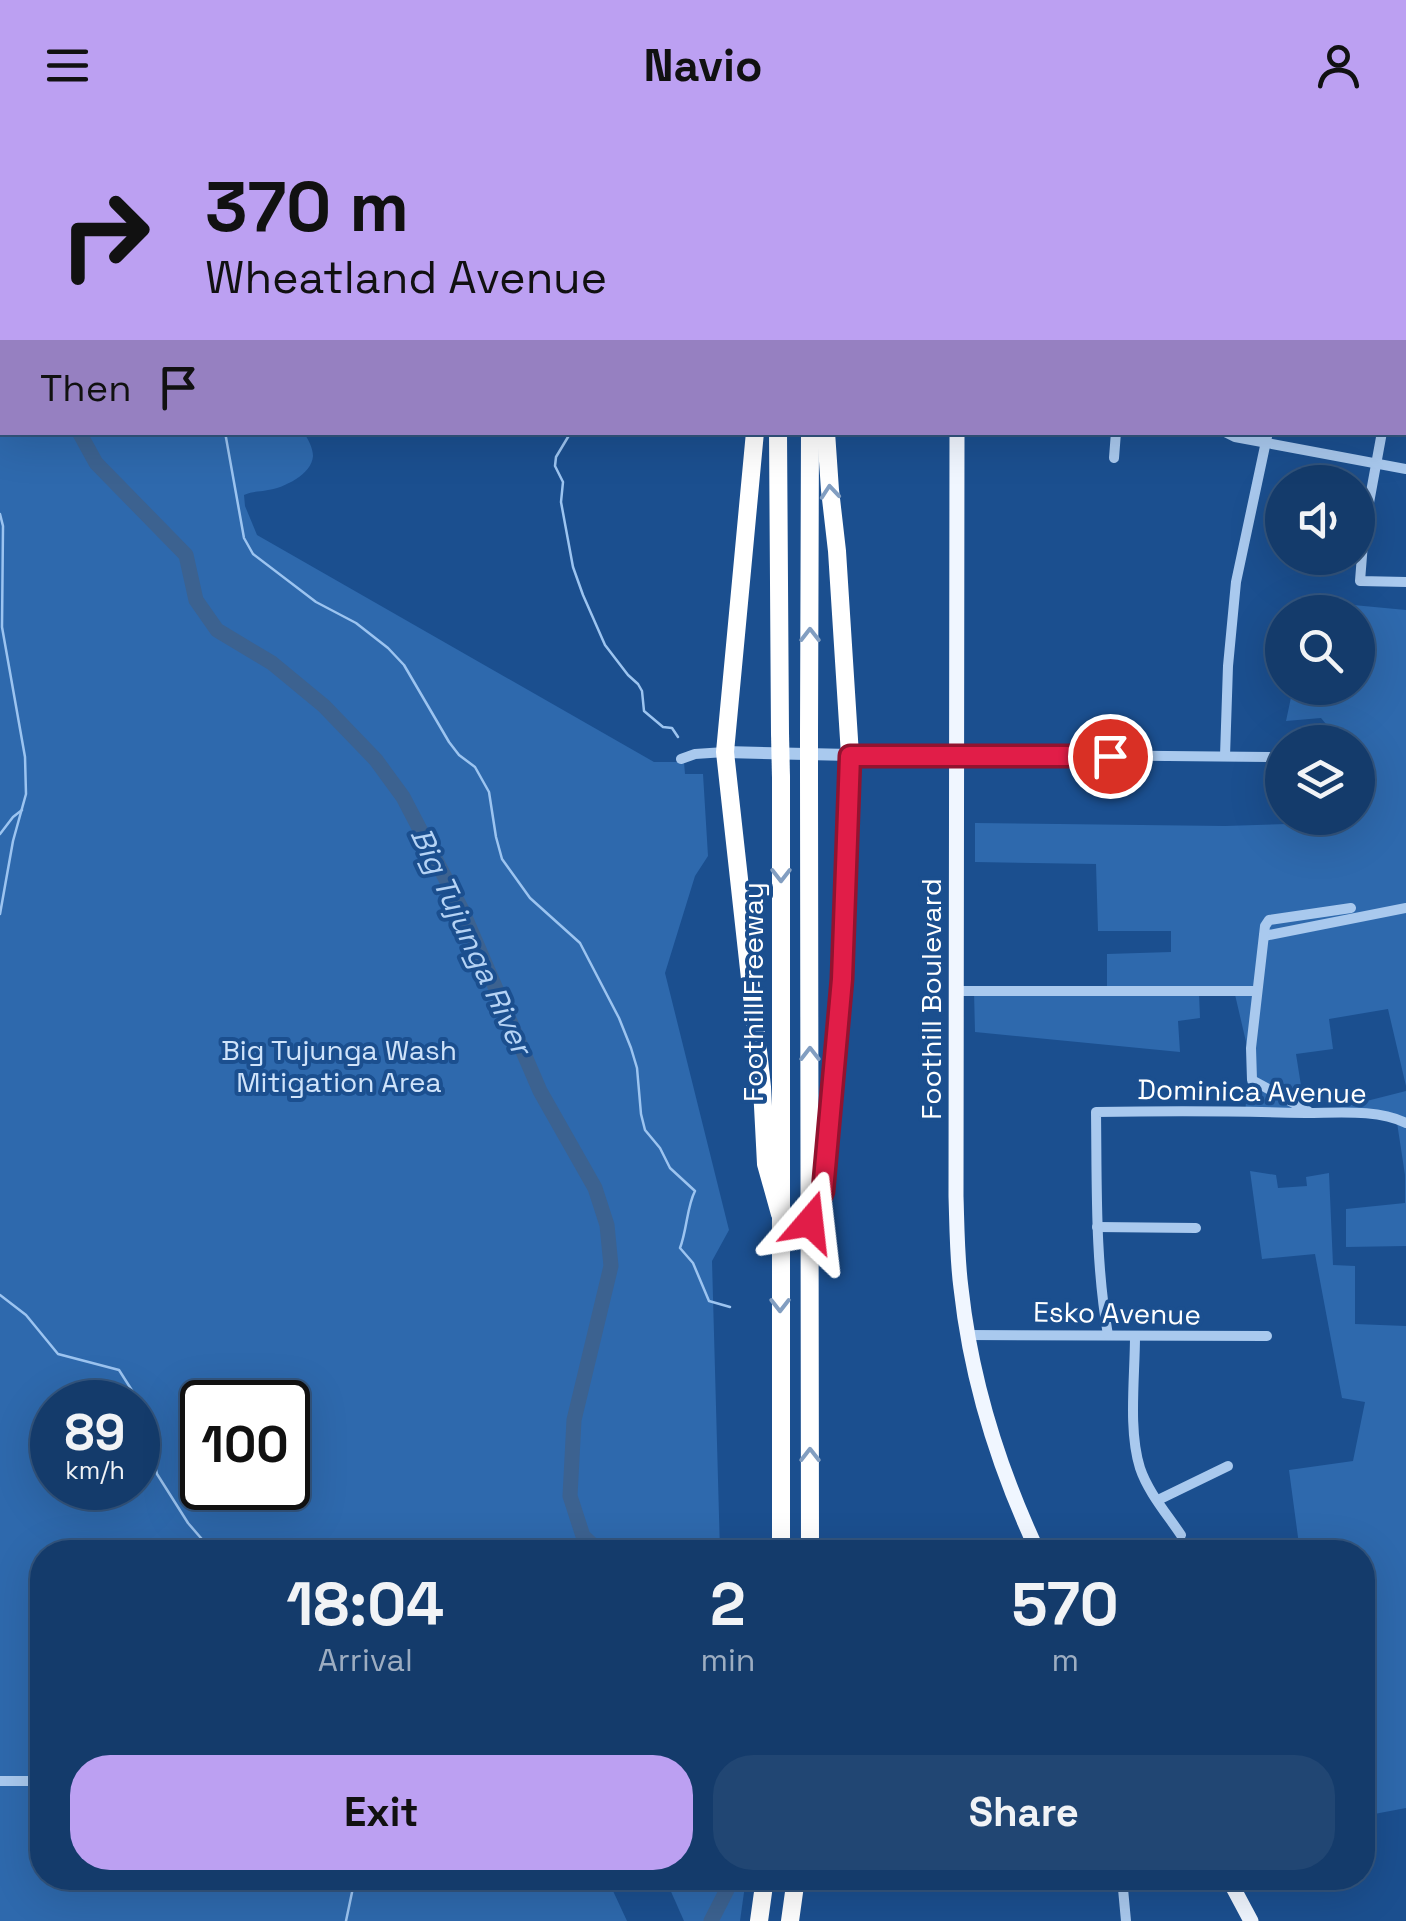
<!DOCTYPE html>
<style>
body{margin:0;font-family:"Space Grotesk",sans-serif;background:#214673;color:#f1f3f6;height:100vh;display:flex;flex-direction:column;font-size:38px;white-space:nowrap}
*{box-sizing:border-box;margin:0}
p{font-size:32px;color:#9dadc1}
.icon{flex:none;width:55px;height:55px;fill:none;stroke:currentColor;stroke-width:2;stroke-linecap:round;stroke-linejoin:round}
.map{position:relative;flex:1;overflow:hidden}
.panel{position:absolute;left:30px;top:1410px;width:1345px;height:350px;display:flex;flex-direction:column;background:#143b6b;border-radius:40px;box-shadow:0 10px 40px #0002,0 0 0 2px #33557e}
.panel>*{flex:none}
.hud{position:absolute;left:0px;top:0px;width:1408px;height:305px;box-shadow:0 10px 40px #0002,0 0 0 2px #33557e;background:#bca0f2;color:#111;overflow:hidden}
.tools{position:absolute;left:1265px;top:335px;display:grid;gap:20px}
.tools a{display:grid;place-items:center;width:110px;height:110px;border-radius:50%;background:#143b6b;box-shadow:0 10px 40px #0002,0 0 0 2px #33557e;font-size:50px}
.speed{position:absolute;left:30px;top:1250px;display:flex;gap:20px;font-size:50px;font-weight:700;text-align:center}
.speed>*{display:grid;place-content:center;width:130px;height:130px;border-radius:50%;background:#143b6b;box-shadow:0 10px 40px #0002,0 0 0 2px #33557e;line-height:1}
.speed small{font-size:25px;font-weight:400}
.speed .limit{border:5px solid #111;border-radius:15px;background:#fff;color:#111}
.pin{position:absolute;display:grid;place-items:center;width:85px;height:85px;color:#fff;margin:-42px;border:5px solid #fff;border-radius:50%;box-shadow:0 2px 10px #0007}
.me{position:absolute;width:110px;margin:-55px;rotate:17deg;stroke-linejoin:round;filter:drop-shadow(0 0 8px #0008)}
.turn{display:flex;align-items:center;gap:35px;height:210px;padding:0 40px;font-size:45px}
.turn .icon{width:130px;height:130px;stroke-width:2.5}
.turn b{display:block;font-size:70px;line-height:85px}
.then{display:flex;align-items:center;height:95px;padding:0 40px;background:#0003;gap:20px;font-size:38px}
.eta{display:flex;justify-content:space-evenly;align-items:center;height:170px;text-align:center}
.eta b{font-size:60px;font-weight:600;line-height:70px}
.cta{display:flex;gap:20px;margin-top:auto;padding:20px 40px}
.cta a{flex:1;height:115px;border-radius:40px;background:#bca0f2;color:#111;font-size:40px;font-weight:600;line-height:115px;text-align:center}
.cta a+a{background:#214673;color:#f1f3f6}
header{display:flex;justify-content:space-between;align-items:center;height:130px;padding:0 40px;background:#bca0f2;color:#111;font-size:45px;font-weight:600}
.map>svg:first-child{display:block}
.green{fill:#2e69ad;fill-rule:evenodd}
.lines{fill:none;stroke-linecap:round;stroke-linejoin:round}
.stream{stroke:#9cc4f0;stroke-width:2.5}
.river{stroke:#3c6290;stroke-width:15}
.minor{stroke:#a9c9ee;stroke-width:10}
.tertiary{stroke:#a9c9ee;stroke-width:12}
.primary{stroke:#f0f6ff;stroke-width:15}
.motorway{stroke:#fff;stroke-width:18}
.motorway-bridge{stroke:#fff;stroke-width:18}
.oneway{stroke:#829ec1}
.route-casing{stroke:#92132f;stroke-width:25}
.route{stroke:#e11d48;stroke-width:18}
.labels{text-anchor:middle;stroke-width:8;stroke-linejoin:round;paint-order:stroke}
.street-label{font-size:28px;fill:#fff;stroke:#1b4f8f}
.park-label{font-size:28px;fill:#cfe3fa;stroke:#1b4f8f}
.water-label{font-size:30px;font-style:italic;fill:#b5d3f5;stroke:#1b4f8f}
</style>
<header><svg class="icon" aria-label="menu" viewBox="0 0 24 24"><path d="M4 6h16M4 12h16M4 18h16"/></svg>Navio<svg class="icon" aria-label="person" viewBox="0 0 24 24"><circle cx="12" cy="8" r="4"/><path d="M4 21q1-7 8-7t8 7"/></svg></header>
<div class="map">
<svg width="1406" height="1791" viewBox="0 0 1406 1791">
<rect width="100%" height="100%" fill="#1b4f8f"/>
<g class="green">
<path d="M 0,0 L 601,0 L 601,2 L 2,2 L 2,302 L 304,303 C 308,309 313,318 313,326 C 312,344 284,358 268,360 C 259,362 253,361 244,365 L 245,376 L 257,405 L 654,632 L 684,632 L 685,644 L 703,644 L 708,726 L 695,746 L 665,843 L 729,1100 L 712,1131 L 720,1422 L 42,1422 L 42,1748 L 607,1748 L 627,1791 L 0,1791 ZM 52,1272 L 138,1272 L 138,1358 L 52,1358 ZM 202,1272 L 288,1272 L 288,1358 L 202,1358 Z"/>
<path d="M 1311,471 L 1406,480 L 1406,956 L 1388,879 L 1329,889 L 1333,919 L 1296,924 L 1305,981 L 1245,983 L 1250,929 L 1233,856 L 1199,863 L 1200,888 L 1178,891 L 1180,922 L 975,902 L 974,861 L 1107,860 L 1107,824 L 1171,822 L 1171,801 L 1098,801 L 1096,734 L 975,732 L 975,693 L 1225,696 L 1322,693 L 1324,688 L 1358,688 L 1358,612 L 1341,612 L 1321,588 L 1286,591 L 1293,558 L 1358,558 L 1358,482 L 1309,482 Z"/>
<path d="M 1406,961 L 1406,1116 L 1346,1117 L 1346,1079 L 1405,1073 L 1405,1045 L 1396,986 L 1335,979 Z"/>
<path d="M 1250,1041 L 1276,1045 L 1278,1058 L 1307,1056 L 1306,1047 L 1329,1043 L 1333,1135 L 1355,1136 L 1355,1194 L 1406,1196 L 1406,1678 L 1369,1685 L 1368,1488 L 1363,1487 L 1362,1422 L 1300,1422 L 1289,1340 L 1353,1331 L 1365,1272 L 1342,1268 L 1315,1124 L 1262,1129 Z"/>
<path d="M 665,1748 L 746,1748 L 740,1791 L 684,1791 Z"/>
</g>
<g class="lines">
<g class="stream">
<path d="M 254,0 L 255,2"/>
<path d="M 387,0 L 387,2"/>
<path d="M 225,302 L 244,408 L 253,424 L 316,472 L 356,493 L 388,518 L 404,535 L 449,612 L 459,625 L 475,637 L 489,662 L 496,707 L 502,729 L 530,768 L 580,813 L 619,888 L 631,918 L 637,938 L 641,984 L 645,1000 L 660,1018 L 670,1038 L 695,1061 C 687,1076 687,1100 680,1118 L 693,1133 L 709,1171 L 730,1177"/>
<path d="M 571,302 L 556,327 L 555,336 L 563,352 L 561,372 L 573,437 L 583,465 L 605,515 L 628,545 L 638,554 L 642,561 L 644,581 L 663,597 L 672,598 L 678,607"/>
<path d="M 0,384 L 3,396 L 2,497 L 25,627 L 26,664 L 13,711 L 0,784"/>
<path d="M 0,704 L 13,687 L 22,680"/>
<path d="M 0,1165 L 26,1185 L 58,1224 L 119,1240 L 140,1273 L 157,1344 L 188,1393 L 213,1422"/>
<path d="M 346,1791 L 355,1748"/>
</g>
<g class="river">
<path d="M 0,141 L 2,143"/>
<path d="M 79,302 L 96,333 L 186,425 L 196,470 L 217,500 L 272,533 L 324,576 L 376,630 L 403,667 L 462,780 L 540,961 L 595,1058 L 607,1095 L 611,1136 L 574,1290 L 570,1366 L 583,1406 L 600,1422"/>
<path d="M 711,1791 L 733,1748"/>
</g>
<g class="minor">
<path d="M 1171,0 L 1172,2"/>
<path d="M 1405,29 L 1406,29"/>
<path d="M 1405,228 L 1406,228"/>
<path d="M 1225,302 L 1235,307 L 1406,339"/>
<path d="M 1382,302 L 1364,400 L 1360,451 L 1406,452"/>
<path d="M 1114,328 L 1116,302"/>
<path d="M 956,624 L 1269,627"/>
<path d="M 1225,626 L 1228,536 L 1236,452 L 1268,302"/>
<path d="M 681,629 L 695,624 L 725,622"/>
<path d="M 1264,806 L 1406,778"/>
<path d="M 956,861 L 1257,861"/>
<path d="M 1308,981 L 1252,950 L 1251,918 L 1265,796 L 1269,790 L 1351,778"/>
<path d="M 1097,1097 L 1196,1098"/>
<path d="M 967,1205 L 1267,1206"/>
<path d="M 1108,1205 C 1095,1131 1097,1057 1096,982 C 1166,981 1236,981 1306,983 C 1338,983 1377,979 1406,993"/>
<path d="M 1135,1206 C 1135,1247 1128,1300 1140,1338 C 1148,1362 1167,1384 1181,1405"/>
<path d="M 1158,1370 L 1228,1336"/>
<path d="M 0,1651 L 42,1651"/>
<path d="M 1122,1748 L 1126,1791"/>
</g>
<path class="tertiary" d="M 725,622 L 850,625 L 956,624"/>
<g class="primary">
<path d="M 958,2 L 958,0"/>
<path d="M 957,302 L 956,1066 C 957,1097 957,1128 961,1158 C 971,1250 999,1339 1038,1422"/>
<path d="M 1228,1748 L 1251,1791"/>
</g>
<g class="motorway">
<path d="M 780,2 L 780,0"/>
<path d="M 811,2 L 811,0"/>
<path d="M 755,302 L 725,622 L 762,957 L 766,1034 L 780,1084"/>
<path d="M 778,302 L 780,603"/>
<path d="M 809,603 L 810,302"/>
<path d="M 809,647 L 810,1422"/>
<path d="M 810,1092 L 823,1061 L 843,849 L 850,625 L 837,421 L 830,360 L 826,302"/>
<path d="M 781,1422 L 781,648"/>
<path d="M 759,1791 L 765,1748"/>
<path d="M 790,1791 L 796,1748"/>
</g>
<g class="motorway-bridge">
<path d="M 780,603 L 781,648"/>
<path d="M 809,647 L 809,603"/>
</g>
</g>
<defs><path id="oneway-chevron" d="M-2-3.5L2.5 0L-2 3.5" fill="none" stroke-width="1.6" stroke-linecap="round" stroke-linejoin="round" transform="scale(2.5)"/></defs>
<g class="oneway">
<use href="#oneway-chevron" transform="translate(830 362) rotate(-95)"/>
<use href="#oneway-chevron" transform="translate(810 505) rotate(-90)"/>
<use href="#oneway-chevron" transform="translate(781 745) rotate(90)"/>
<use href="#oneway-chevron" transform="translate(810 924) rotate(-90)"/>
<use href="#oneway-chevron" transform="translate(780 1175) rotate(90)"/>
<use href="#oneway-chevron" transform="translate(810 1325) rotate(-90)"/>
</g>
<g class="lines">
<defs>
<path id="route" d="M 810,1092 L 823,1061 L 842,849 L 850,626 L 1110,626"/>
</defs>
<use href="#route" class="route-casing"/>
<use href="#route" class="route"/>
</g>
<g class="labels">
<g class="street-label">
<text transform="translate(753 862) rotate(-90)" y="10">Foothill Freeway</text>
<text transform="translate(931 869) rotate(-90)" y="10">Foothill Boulevard</text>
<text transform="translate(1252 961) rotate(1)" y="10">Dominica Avenue</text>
<text transform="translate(1117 1183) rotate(1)" y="10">Esko Avenue</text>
</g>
<g class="park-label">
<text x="339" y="930">Big Tujunga Wash<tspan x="339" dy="32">Mitigation Area</tspan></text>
</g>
<g class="water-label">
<text transform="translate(471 811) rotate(65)" y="10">Big Tujunga River</text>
</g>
</g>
</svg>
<div class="tools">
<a><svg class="icon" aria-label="sound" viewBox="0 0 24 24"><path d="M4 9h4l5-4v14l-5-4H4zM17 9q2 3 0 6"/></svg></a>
<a><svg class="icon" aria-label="search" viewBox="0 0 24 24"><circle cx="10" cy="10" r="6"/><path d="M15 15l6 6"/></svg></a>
<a><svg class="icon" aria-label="layers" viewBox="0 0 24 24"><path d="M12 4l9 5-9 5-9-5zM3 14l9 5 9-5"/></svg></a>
</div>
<div class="speed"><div>89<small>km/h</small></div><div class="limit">100</div></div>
<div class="pin" style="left:1110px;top:626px;background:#d93025"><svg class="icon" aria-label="arrive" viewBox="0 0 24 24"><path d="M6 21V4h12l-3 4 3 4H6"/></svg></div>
<svg class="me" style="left:810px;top:1092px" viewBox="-20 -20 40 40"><path d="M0-17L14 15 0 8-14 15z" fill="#e11d48" stroke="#fff" stroke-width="4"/></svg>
<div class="hud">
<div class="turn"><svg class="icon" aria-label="right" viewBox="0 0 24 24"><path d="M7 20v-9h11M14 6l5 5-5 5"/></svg><div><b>370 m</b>Wheatland Avenue</div></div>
<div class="then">Then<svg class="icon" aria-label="arrive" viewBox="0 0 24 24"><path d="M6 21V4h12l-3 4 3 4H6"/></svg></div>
</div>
<section class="panel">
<div class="eta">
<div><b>18:04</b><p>Arrival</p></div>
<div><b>2</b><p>min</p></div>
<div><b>570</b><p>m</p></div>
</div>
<div class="cta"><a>Exit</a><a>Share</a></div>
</section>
</div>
